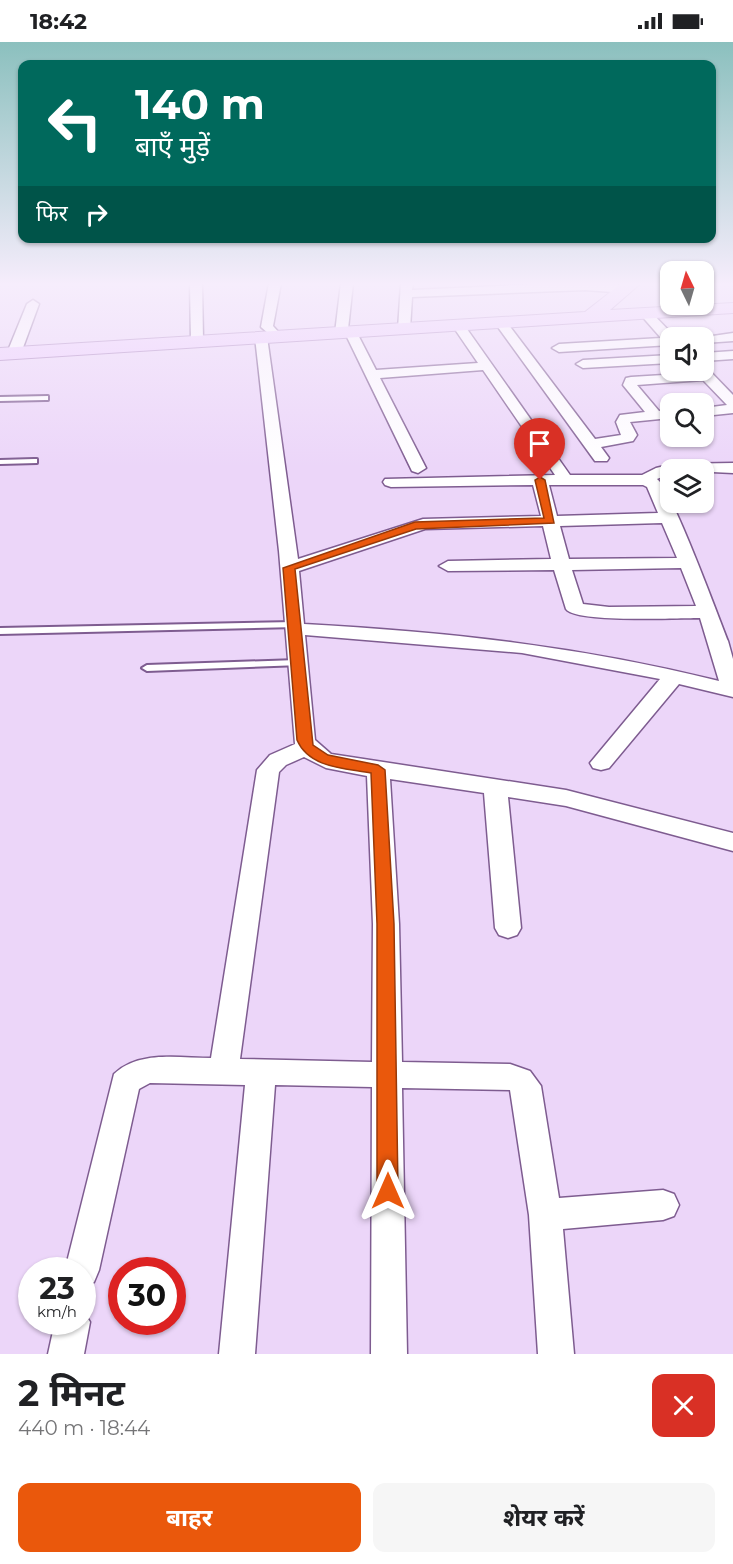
<!DOCTYPE html>
<html lang="hi">
<meta charset="utf-8">
<style>
body{margin:0;font-family:Montserrat,"Noto Sans Devanagari",sans-serif;background:#f6f6f6;color:#202124;height:100vh;display:flex;flex-direction:column;font-size:22px;white-space:nowrap}
*{box-sizing:border-box;margin:0}
p{font-size:20px;color:#757577}
.icon{flex:none;width:33px;height:33px;fill:none;stroke:currentColor;stroke-width:2;stroke-linecap:round;stroke-linejoin:round}
.map{position:relative;height:1312px;overflow:hidden}
.sheet{display:flex;flex-direction:column;background:#fff;flex:1}
.sheet>*{flex:none}
.hud{position:absolute;left:18px;top:18px;width:698px;height:183px;border-radius:12px;box-shadow:0 2px 4px #0004;background:#00695c;color:#fff;overflow:hidden}
.needle{width:39px;rotate:355deg}
.fabs{position:absolute;left:660px;top:219px;display:grid;gap:12px}
.fabs a{display:grid;place-items:center;width:54px;height:54px;border-radius:12px;background:#fff;box-shadow:0 2px 4px #0004;font-size:30px}
.speed{position:absolute;left:18px;top:1215px;display:flex;gap:12px;font-size:30px;font-weight:700;text-align:center}
.speed>*{display:grid;place-content:center;width:78px;height:78px;border-radius:50%;background:#fff;box-shadow:0 2px 4px #0004;line-height:1}
.speed small{font-size:15px;font-weight:400}
.speed .limit{border:9px solid #d22;background:#fff;color:#111}
.pin{position:absolute;display:grid;place-items:center;width:51px;height:51px;color:#fff;margin:-62px -26px;border-radius:50% 50% 50% 0;rotate:-45deg;box-shadow:0 0 6px #0007}
.pin .icon{rotate:45deg}
.me{position:absolute;width:66px;margin:-33px;rotate:0deg;stroke-linejoin:round;filter:drop-shadow(0 0 4px #0008)}
.turn{display:flex;align-items:center;gap:21px;height:126px;padding:0 18px;font-size:27px}
.turn .icon{width:78px;height:78px;stroke-width:2.5}
.turn b{display:block;font-size:42px;line-height:51px}
.then{display:flex;align-items:center;height:57px;padding:0 18px;background:#0003;gap:12px;font-size:22px}
.round{display:grid;place-items:center;flex:none;width:63px;height:63px;border-radius:12px;background:#f6f6f6}
.summary{display:flex;align-items:center;justify-content:space-between;height:102px;padding:0 18px}
h1{font-size:36px;font-weight:700;line-height:45px}
.primary-button{display:flex;gap:12px;margin-top:auto;padding:12px 18px}
.primary-button a{flex:1;height:69px;border-radius:12px;background:#ea580c;color:#fff;font-size:24px;font-weight:700;line-height:69px;text-align:center}
.primary-button a+a{background:#f6f6f6;color:#202124}
.status{display:flex;justify-content:space-between;align-items:center;height:42px;padding:0 30px;background:#fff;direction:ltr}
.status svg{height:16px;fill:currentColor}
.map>svg:first-child{display:block}
.lines{fill:none;stroke-linecap:round;stroke-linejoin:round}
.service-casing{stroke:#7e5c90;stroke-width:4}
.minor-casing{stroke:#7e5c90;stroke-width:3}
.primary-casing{stroke:#a57dbb;stroke-width:2}
.service{fill:#fff;fill-rule:evenodd}
.minor{fill:#fff;fill-rule:evenodd}
.primary{fill:#edcdfe;fill-rule:evenodd}
.route{fill:#ea580c;stroke:#983908;stroke-width:1.5}
</style>
<div class="status"><b>18:42</b><svg viewBox="0 0 49 12"><path d="M0 12V9h3v3zM5 12V6h3v6zM10 12V3h3v9zM15 12V0h3v12zM26 1h20v11H26zM47 4h2v5h-2z"/></svg></div>
<div class="map">
<svg width="733" height="1312" viewBox="0 0 733 1312">
<rect width="100%" height="100%" fill="#ecd6f9"/>
<g class="lines">
<defs>
<g id="service">
<path d="M 48,354 L 48,358 L 45,358 L 0,359 L 0,355 Z"/>
<path d="M 34,417 L 37,417 L 37,421 L 0,422 L 0,418 Z"/>
<path d="M 294,580 L 299,583 L 297,585 L 0,592 L 0,586 Z"/>
<path d="M 297,618 L 302,621 L 301,623 L 147,629 L 142,626 L 147,623 Z"/>
</g>
<g id="minor">
<path d="M 190,241 L 202,241 L 203,299 L 197,303 L 191,299 Z"/>
<path d="M 269,241 L 281,241 L 273,284 L 282,294 L 276,298 L 261,285 Z"/>
<path d="M 341,241 L 353,241 L 348,287 L 355,287 L 376,328 L 478,321 L 452,283 L 458,279 L 462,280 L 570,433 L 642,433 L 656,426 L 673,422 L 733,421 L 733,431 L 670,428 L 670,432 L 657,437 C 671,446 718,574 728,599 L 733,617 L 733,655 L 679,642 L 609,726 L 601,728 L 593,726 L 590,721 L 660,637 L 522,611 L 305,593 L 315,698 L 331,712 L 566,748 L 733,791 L 733,809 L 566,764 L 508,755 L 521,886 L 517,893 L 508,896 L 499,893 L 495,886 L 484,751 L 390,737 L 399,882 L 402,1020 L 510,1022 L 530,1029 L 541,1044 L 559,1156 L 663,1148 L 674,1152 L 679,1163 L 674,1174 L 663,1178 L 563,1187 L 574,1312 L 538,1312 L 529,1173 L 510,1048 L 402,1046 L 407,1312 L 371,1312 L 372,1045 L 275,1043 L 255,1312 L 219,1312 L 245,1043 L 150,1041 L 139,1047 L 99,1228 L 94,1240 L 82,1245 L 82,1228 L 65,1228 L 114,1032 C 139,1008 179,1016 211,1016 L 257,728 L 270,713 L 295,702 L 279,509 L 255,295 L 261,291 L 267,295 L 298,517 L 423,477 L 541,474 L 533,443 L 391,445 L 385,443 L 383,440 L 385,437 L 555,433 L 483,328 L 380,336 L 426,426 L 418,431 L 412,429 L 346,293 L 341,295 L 335,291 ZM 549,443 L 643,443 L 647,445 L 658,471 L 557,474 ZM 662,481 L 677,516 L 569,517 L 560,484 ZM 543,484 L 551,517 L 448,519 L 439,524 L 448,529 L 554,528 L 566,567 C 575,581 678,576 700,576 L 719,639 C 578,604 449,590 304,582 L 299,529 L 425,487 ZM 681,526 L 696,564 L 609,565 L 583,562 L 572,528 ZM 304,715 L 326,726 L 367,734 L 373,882 L 372,1020 L 240,1017 L 279,730 L 286,723 Z"/>
<path d="M 401,241 L 413,241 L 412,248 L 565,241 L 626,243 L 632,247 L 626,251 L 585,248 L 412,255 L 410,287 L 404,291 L 398,287 Z"/>
<path d="M 33,258 L 39,262 L 21,311 L 14,315 L 9,314 L 7,311 L 27,262 Z"/>
<path d="M 646,268 L 650,269 L 675,295 L 670,296 L 670,303 L 559,310 L 552,306 L 559,302 L 661,296 L 640,272 Z"/>
<path d="M 501,277 L 505,278 L 595,397 L 621,393 L 616,380 L 620,373 L 645,370 L 623,343 L 626,336 L 631,335 L 696,331 L 695,328 L 704,328 L 704,325 L 706,325 L 733,353 L 733,371 L 704,374 L 704,366 L 727,363 L 703,338 L 637,343 L 659,369 L 670,368 L 670,376 L 630,380 L 637,393 L 633,399 L 601,405 L 609,416 L 607,419 L 595,419 L 495,281 Z"/>
<path d="M 733,291 L 733,299 L 704,301 L 704,296 L 699,296 Z"/>
<path d="M 733,309 L 733,317 L 704,319 L 704,311 Z"/>
<path d="M 670,313 L 670,321 L 583,326 L 576,322 L 583,318 Z"/>
<path d="M 82,1267 L 90,1280 L 84,1312 L 48,1312 L 55,1280 L 82,1280 Z"/>
</g>
<path id="primary" d="M 622,241 L 641,241 L 610,268 L 733,261 L 733,271 L 0,318 L 0,306 L 585,270 Z"/>
</defs>
<use href="#service" class="service-casing"/>
<use href="#minor" class="minor-casing"/>
<use href="#primary" class="primary-casing"/>
<use href="#service" class="service"/>
<use href="#minor" class="minor"/>
<use href="#primary" class="primary"/>
</g>
<linearGradient id="sky" x2="0" y2="1"><stop stop-color="#8bc0be"/><stop offset="0.57" stop-color="#f6edfc"/><stop offset="1" stop-color="#f6edfc" stop-opacity="0"/></linearGradient>
<rect width="733" height="425" fill="url(#sky)"/>
<path class="route" d="M 540,435 L 545,438 L 554,481 L 416,487 L 295,527 L 313,703 L 328,713 L 378,723 L 385,728 L 394,882 L 398,1149 L 395,1156 L 388,1159 L 380,1156 L 377,1149 L 377,882 L 371,731 C 344,726 309,726 297,698 L 283,526 L 415,480 L 544,476 L 535,438 Z"/>
</svg>
<div class="fabs">
<a><svg class="needle" viewBox="-14 -14 28 28"><path d="M0-13l5 13h-10z" fill="#e53935"/><path d="M0 13l5-13h-10z" fill="#757577"/></svg></a>
<a><svg class="icon" aria-label="sound" viewBox="0 0 24 24"><path d="M4 9h4l5-4v14l-5-4H4zM17 9q2 3 0 6"/></svg></a>
<a><svg class="icon" aria-label="search" viewBox="0 0 24 24"><circle cx="10" cy="10" r="6"/><path d="M15 15l6 6"/></svg></a>
<a><svg class="icon" aria-label="layers" viewBox="0 0 24 24"><path d="M12 4l9 5-9 5-9-5zM3 14l9 5 9-5"/></svg></a>
</div>
<div class="speed"><div>23<small>km/h</small></div><div class="limit">30</div></div>
<div class="pin" style="left:540px;top:438px;background:#d93025"><svg class="icon" aria-label="arrive" viewBox="0 0 24 24"><path d="M6 21V4h12l-3 4 3 4H6"/></svg></div>
<svg class="me" style="left:388px;top:1149px" viewBox="-20 -20 40 40"><path d="M0-17L14 15 0 8-14 15z" fill="#ea580c" stroke="#fff" stroke-width="4"/></svg>
<div class="hud">
<div class="turn"><svg class="icon" aria-label="left" viewBox="0 0 24 24"><path d="M17 20v-9H6M10 6l-5 5 5 5"/></svg><div><b>140 m</b>बाएँ मुड़ें</div></div>
<div class="then">फिर<svg class="icon" aria-label="right" viewBox="0 0 24 24"><path d="M7 20v-9h11M14 6l5 5-5 5"/></svg></div>
</div>
</div>
<section class="sheet">
<div class="summary"><div><h1>2 मिनट</h1><p>440 m · 18:44</p></div><a class="round" style="background:#d93025;color:#fff"><svg class="icon" aria-label="close" viewBox="0 0 24 24"><path d="M6 6l12 12M18 6L6 18"/></svg></a></div>
<div class="primary-button"><a>बाहर</a><a>शेयर करें</a></div>
</section>
